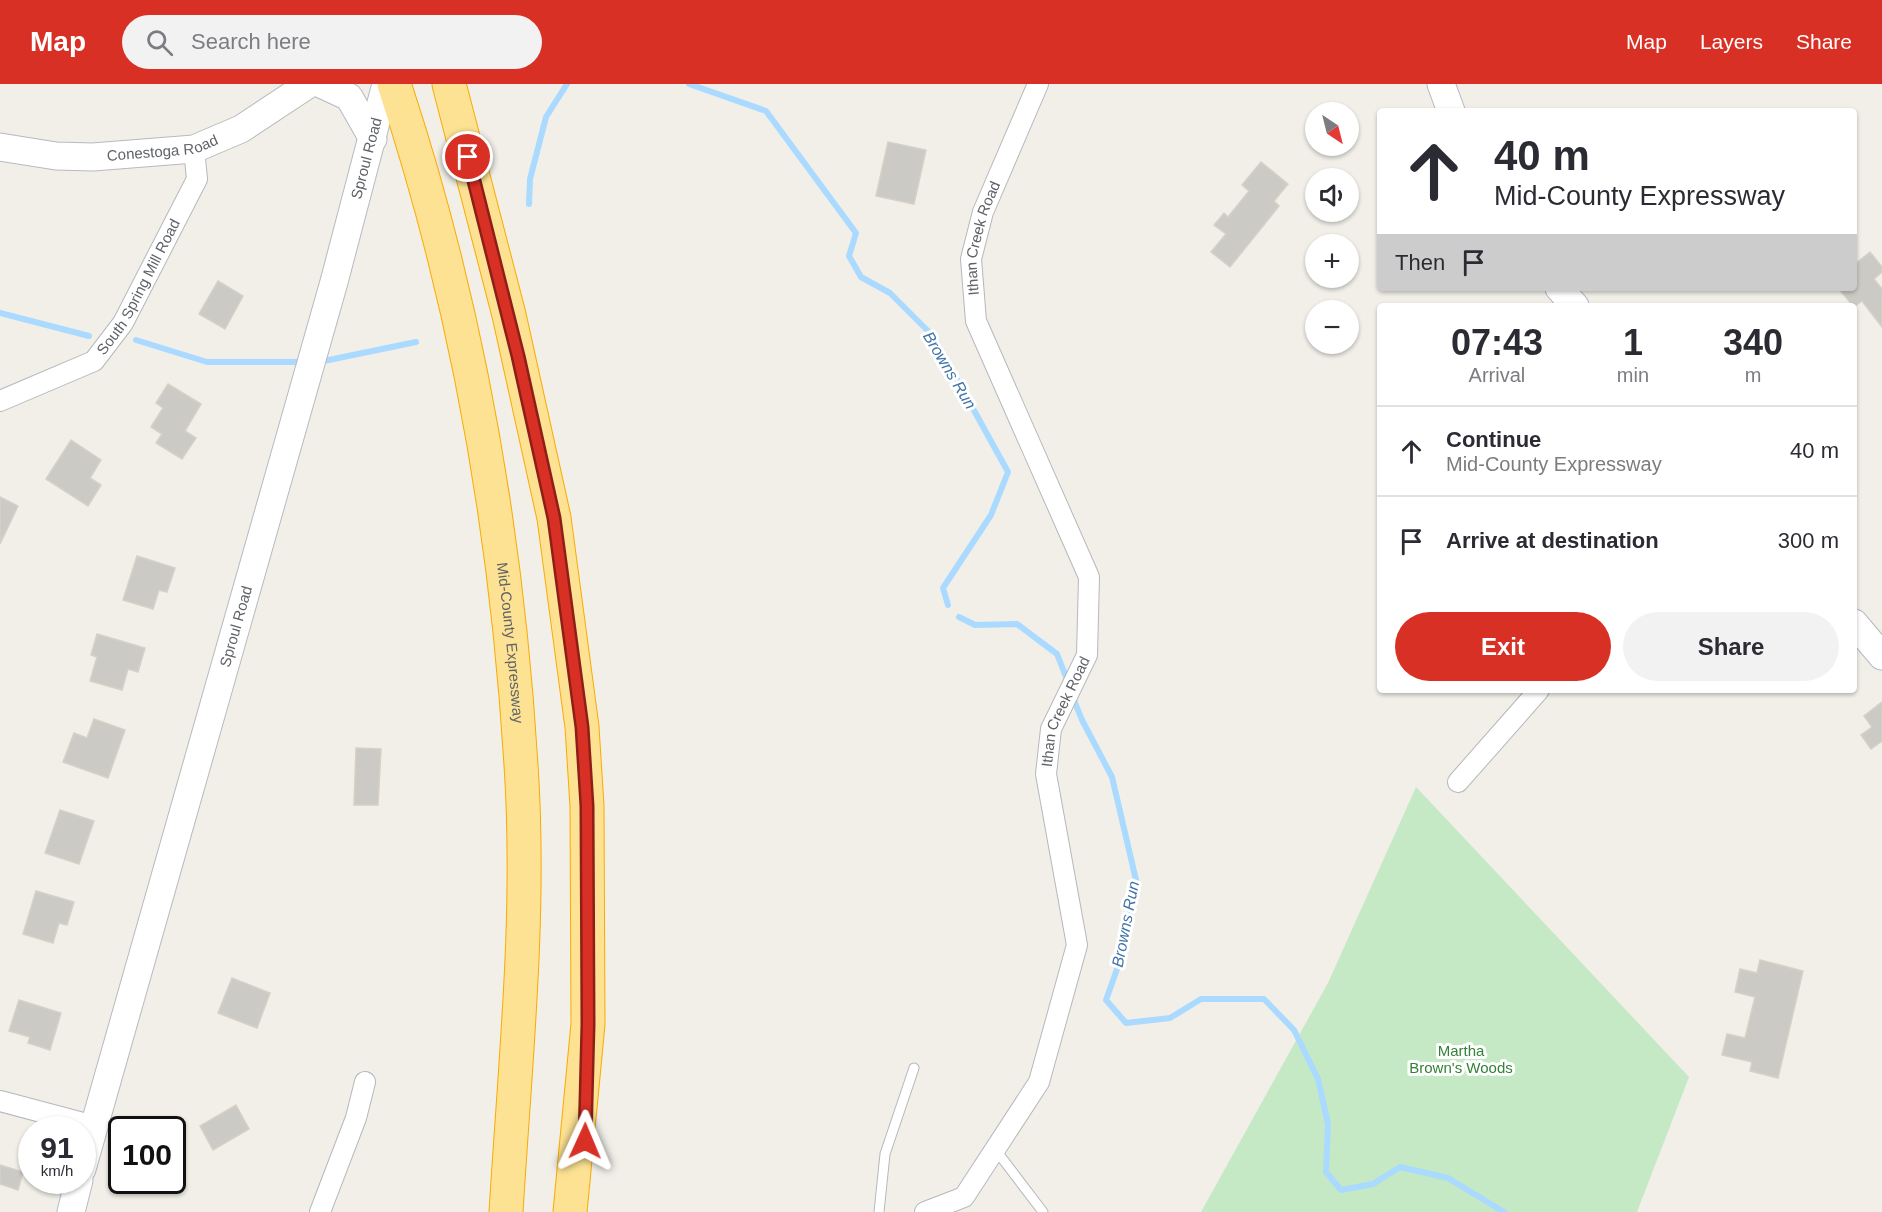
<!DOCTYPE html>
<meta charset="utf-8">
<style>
body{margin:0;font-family:Helvetica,sans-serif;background:#f2f2f3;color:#2b2b33;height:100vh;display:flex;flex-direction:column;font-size:22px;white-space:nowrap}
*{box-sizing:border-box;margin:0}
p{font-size:20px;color:#7c7c81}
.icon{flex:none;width:33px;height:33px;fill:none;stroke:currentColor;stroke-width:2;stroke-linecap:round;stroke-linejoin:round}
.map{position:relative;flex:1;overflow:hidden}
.side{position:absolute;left:1377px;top:219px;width:480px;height:390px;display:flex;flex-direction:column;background:#fff;border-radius:6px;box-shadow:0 2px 4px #0004}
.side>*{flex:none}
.guide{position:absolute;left:1377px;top:24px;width:480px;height:183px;border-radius:6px;box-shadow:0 2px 4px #0004;background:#fff;color:#2b2b33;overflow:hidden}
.needle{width:39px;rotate:145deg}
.controls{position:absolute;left:1305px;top:18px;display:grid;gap:12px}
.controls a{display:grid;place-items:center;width:54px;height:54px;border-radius:50%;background:#fff;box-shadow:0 2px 4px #0004;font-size:30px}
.speed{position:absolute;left:18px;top:1032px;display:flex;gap:12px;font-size:30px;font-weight:700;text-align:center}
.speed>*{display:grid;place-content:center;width:78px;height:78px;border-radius:50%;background:#fff;box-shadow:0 2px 4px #0004;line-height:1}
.speed small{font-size:15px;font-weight:400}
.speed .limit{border:3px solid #111;border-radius:9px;background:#fff;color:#111}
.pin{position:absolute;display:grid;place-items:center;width:51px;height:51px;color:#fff;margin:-26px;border:3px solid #fff;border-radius:50%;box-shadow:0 2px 6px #0007}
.me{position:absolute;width:66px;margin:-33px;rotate:1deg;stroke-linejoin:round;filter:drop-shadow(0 0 4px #0008)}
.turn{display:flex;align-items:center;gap:21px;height:126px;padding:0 18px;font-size:27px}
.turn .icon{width:78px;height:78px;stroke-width:2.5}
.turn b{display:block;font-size:42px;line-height:51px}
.then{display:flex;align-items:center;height:57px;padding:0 18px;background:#0003;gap:12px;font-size:22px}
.eta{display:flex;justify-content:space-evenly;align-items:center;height:102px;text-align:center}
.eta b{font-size:36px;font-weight:600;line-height:42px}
.action{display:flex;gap:12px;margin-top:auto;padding:12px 18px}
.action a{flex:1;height:69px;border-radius:36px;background:#d93025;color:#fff;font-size:24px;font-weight:600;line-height:69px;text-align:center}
.action a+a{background:#f2f2f3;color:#2b2b33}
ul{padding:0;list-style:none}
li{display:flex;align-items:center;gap:18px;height:90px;padding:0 18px;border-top:2px solid #e1e1e2}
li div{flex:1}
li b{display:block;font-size:22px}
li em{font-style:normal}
header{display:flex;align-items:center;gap:36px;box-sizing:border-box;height:84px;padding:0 30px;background:#d93025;color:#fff}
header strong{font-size:28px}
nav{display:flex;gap:33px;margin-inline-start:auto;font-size:21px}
.search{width:420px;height:54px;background:#f2f2f3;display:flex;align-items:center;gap:15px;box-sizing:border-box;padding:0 21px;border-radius:33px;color:#7c7c81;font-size:22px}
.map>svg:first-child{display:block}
.green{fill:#c5e8c5}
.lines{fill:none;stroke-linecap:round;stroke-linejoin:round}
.stream{stroke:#aadaff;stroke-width:6}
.building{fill:#cccac5;stroke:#d6d1c6;stroke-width:1.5}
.lane-casing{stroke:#b5b8bc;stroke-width:11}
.street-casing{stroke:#b5b8bc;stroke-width:22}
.secondary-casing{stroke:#b6babf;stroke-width:29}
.highway-casing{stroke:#f9ab00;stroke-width:35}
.lane{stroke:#fff;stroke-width:9}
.street{stroke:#fff;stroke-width:20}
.secondary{stroke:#fff;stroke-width:27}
.highway{stroke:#fde293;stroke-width:33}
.route-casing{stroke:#8d1f18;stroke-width:15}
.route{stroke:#d93025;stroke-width:10}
.labels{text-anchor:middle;stroke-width:6;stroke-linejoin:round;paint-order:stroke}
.street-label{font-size:15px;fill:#5f6368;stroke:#fff}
.park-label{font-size:15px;fill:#348238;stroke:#fff}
.water-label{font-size:16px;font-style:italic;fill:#4174aa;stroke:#fff}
</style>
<header>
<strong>Map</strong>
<div class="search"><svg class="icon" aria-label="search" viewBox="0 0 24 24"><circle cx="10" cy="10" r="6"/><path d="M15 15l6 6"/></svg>Search here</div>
<nav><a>Map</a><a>Layers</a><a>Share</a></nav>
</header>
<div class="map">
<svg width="1882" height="1128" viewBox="0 0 1882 1128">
<rect width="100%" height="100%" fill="#f1efe8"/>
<path class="green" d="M 1416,703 L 1689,993 L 1637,1128 L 1201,1128 L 1328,899 Z"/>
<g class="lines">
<g class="stream">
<path d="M 689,0 L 766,27 L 856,149 L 849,172 L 861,193 L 890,209 L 933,252 L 1008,388 L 991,431 L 943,504 L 948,521"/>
<path d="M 529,120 L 530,95 L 546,33 L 567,0"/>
<path d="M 0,229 L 89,252"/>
<path d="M 136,256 L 207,278 L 306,278"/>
<path d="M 319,278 L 416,258"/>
<path d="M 959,533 L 975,541 L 1017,540 L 1057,570 L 1068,598"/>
<path d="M 1072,611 L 1082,636 L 1112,693 L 1136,796 L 1121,874 L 1106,916 L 1126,939 L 1170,934 L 1201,915 L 1264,915 L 1294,946 L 1318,995 L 1328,1040 L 1326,1088 L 1341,1106 L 1373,1100 L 1400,1083 L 1448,1094 L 1504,1128"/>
</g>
</g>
<g class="building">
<path d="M 888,58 L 926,66 L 914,120 L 876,112 Z"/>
<path d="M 1261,78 L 1288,100 L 1274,117 L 1279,122 L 1230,183 L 1211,168 L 1226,150 L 1214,141 L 1224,129 L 1228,133 L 1249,107 L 1242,101 Z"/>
<path d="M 1870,168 L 1882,183 L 1882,188 L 1874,195 L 1882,205 L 1882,243 L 1862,217 L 1854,223 L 1838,204 L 1854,204 L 1854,181 Z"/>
<path d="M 218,197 L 243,212 L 225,245 L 199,230 Z"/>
<path d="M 168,300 L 201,320 L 185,347 L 196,354 L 182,375 L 156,359 L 162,350 L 151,343 L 163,324 L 156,319 Z"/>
<path d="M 71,356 L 101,376 L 90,394 L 101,401 L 88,422 L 46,395 Z"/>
<path d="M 0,413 L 18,422 L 0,460 Z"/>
<path d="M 137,472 L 175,484 L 167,508 L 159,506 L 153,525 L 123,516 Z"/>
<path d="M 97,550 L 145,564 L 138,588 L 128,585 L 122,606 L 90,597 L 97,573 L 91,571 Z"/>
<path d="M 1882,618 L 1882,657 L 1871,665 L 1861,651 L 1872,643 L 1864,632 Z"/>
<path d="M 94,635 L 125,646 L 108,694 L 63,678 L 74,649 L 87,654 Z"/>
<path d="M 356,664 L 381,665 L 378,721 L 354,721 Z"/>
<path d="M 60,726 L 94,737 L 79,780 L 45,769 Z"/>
<path d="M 36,807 L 74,818 L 67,841 L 59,839 L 53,859 L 23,850 Z"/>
<path d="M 1760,876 L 1803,887 L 1778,994 L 1750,987 L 1752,978 L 1722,971 L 1727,950 L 1745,954 L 1755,913 L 1735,908 L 1740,885 L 1757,889 Z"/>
<path d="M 232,894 L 270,909 L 257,944 L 218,929 Z"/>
<path d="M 19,916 L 61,929 L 50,966 L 28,959 L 30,953 L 9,947 Z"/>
<path d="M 236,1021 L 249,1045 L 213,1066 L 200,1042 Z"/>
<path d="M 0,1081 L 23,1088 L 18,1106 L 0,1100 Z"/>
</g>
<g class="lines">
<defs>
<g id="lane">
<path d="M 995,1065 L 1043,1128"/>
<path d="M 879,1128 L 885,1070 L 914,984"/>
</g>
<g id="street">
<path id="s1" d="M 0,317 L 94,277 L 123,239 L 197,95 L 194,65"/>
<path d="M 1458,698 L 1539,606"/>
<path d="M 0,1017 L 94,1042"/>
<path d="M 320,1128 L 356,1034 L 365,998"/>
<path id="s2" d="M 925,1128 L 964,1113 L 1039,998 L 1077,861 L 1046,690 L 1051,645 L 1087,571 L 1089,493 L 976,237 L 971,175 L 983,128 L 1038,0"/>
</g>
<g id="secondary">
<path d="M 321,0 L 349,13 L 373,55"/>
<path d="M 1441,0 L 1451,27"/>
<path id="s3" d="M 0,63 L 56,72 L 93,73 L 194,65 L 241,45 L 309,0"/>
<path d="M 1559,204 L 1575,222"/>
<path d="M 1854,539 L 1882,572"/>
<path id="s4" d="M 82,1085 L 334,198 L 386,0"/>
<path d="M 71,1128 L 79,1096"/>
</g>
<g id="highway">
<path id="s5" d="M 394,0 C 467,220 507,450 521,681 C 531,829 515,980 506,1128"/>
<path d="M 449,0 L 509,231 L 554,434 L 582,643 L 587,722 L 588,940 L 570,1128"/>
</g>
</defs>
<use href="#lane" class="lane-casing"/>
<use href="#street" class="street-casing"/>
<use href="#secondary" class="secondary-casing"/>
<use href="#highway" class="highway-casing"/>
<use href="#lane" class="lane"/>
<use href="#street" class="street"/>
<use href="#secondary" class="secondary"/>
<use href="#highway" class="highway"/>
</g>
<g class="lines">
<defs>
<path id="route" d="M 468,73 L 518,272 L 554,434 L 582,643 L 587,722 L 588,940 L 585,1057"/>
</defs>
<use href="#route" class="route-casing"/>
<use href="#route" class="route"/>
</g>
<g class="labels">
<g class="street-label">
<text dy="5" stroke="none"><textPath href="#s3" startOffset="164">Conestoga Road</textPath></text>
<text dy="5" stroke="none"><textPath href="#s4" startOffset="1050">Sproul Road</textPath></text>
<text dy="5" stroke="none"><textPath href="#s2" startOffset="1065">Ithan Creek Road</textPath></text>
<text dy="5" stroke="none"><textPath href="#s1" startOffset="189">South Spring Mill Road</textPath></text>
<text dy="5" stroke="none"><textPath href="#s4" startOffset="564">Sproul Road</textPath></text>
<text dy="5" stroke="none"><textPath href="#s5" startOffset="572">Mid-County Expressway</textPath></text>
<text dy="5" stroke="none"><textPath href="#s2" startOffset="561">Ithan Creek Road</textPath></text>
</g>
<g class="park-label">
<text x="1461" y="972">Martha<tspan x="1461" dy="17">Brown's Woods</tspan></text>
</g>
<g class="water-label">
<text transform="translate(950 286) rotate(59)" y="6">Browns Run</text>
<text transform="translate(1125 840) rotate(-79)" y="6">Browns Run</text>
</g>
</g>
</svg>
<div class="controls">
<a><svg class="needle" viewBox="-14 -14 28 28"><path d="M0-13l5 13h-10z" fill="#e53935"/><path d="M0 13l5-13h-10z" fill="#7c7c81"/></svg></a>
<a><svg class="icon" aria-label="sound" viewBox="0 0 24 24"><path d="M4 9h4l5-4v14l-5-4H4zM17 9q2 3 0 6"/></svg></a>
<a>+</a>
<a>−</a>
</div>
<div class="speed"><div>91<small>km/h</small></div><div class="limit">100</div></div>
<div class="pin" style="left:468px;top:73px;background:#d93025"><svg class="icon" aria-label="arrive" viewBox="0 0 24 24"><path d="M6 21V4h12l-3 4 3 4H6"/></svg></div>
<svg class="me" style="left:585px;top:1057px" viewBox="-20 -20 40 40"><path d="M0-17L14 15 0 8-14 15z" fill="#d93025" stroke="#fff" stroke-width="4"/></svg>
<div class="guide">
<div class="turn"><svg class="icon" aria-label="ahead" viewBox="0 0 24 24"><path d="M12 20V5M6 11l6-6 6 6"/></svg><div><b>40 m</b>Mid-County Expressway</div></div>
<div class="then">Then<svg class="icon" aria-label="arrive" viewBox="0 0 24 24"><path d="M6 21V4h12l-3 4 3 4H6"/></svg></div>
</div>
<section class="side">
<div class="eta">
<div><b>07:43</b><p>Arrival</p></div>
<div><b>1</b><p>min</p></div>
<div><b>340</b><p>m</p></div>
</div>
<ul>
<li><svg class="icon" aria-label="ahead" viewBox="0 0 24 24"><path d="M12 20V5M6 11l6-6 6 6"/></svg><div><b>Continue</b><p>Mid-County Expressway</p></div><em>40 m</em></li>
<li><svg class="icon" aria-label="arrive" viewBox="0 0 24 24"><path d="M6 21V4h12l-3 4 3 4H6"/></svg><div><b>Arrive at destination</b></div><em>300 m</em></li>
</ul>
<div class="action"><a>Exit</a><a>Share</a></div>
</section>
</div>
